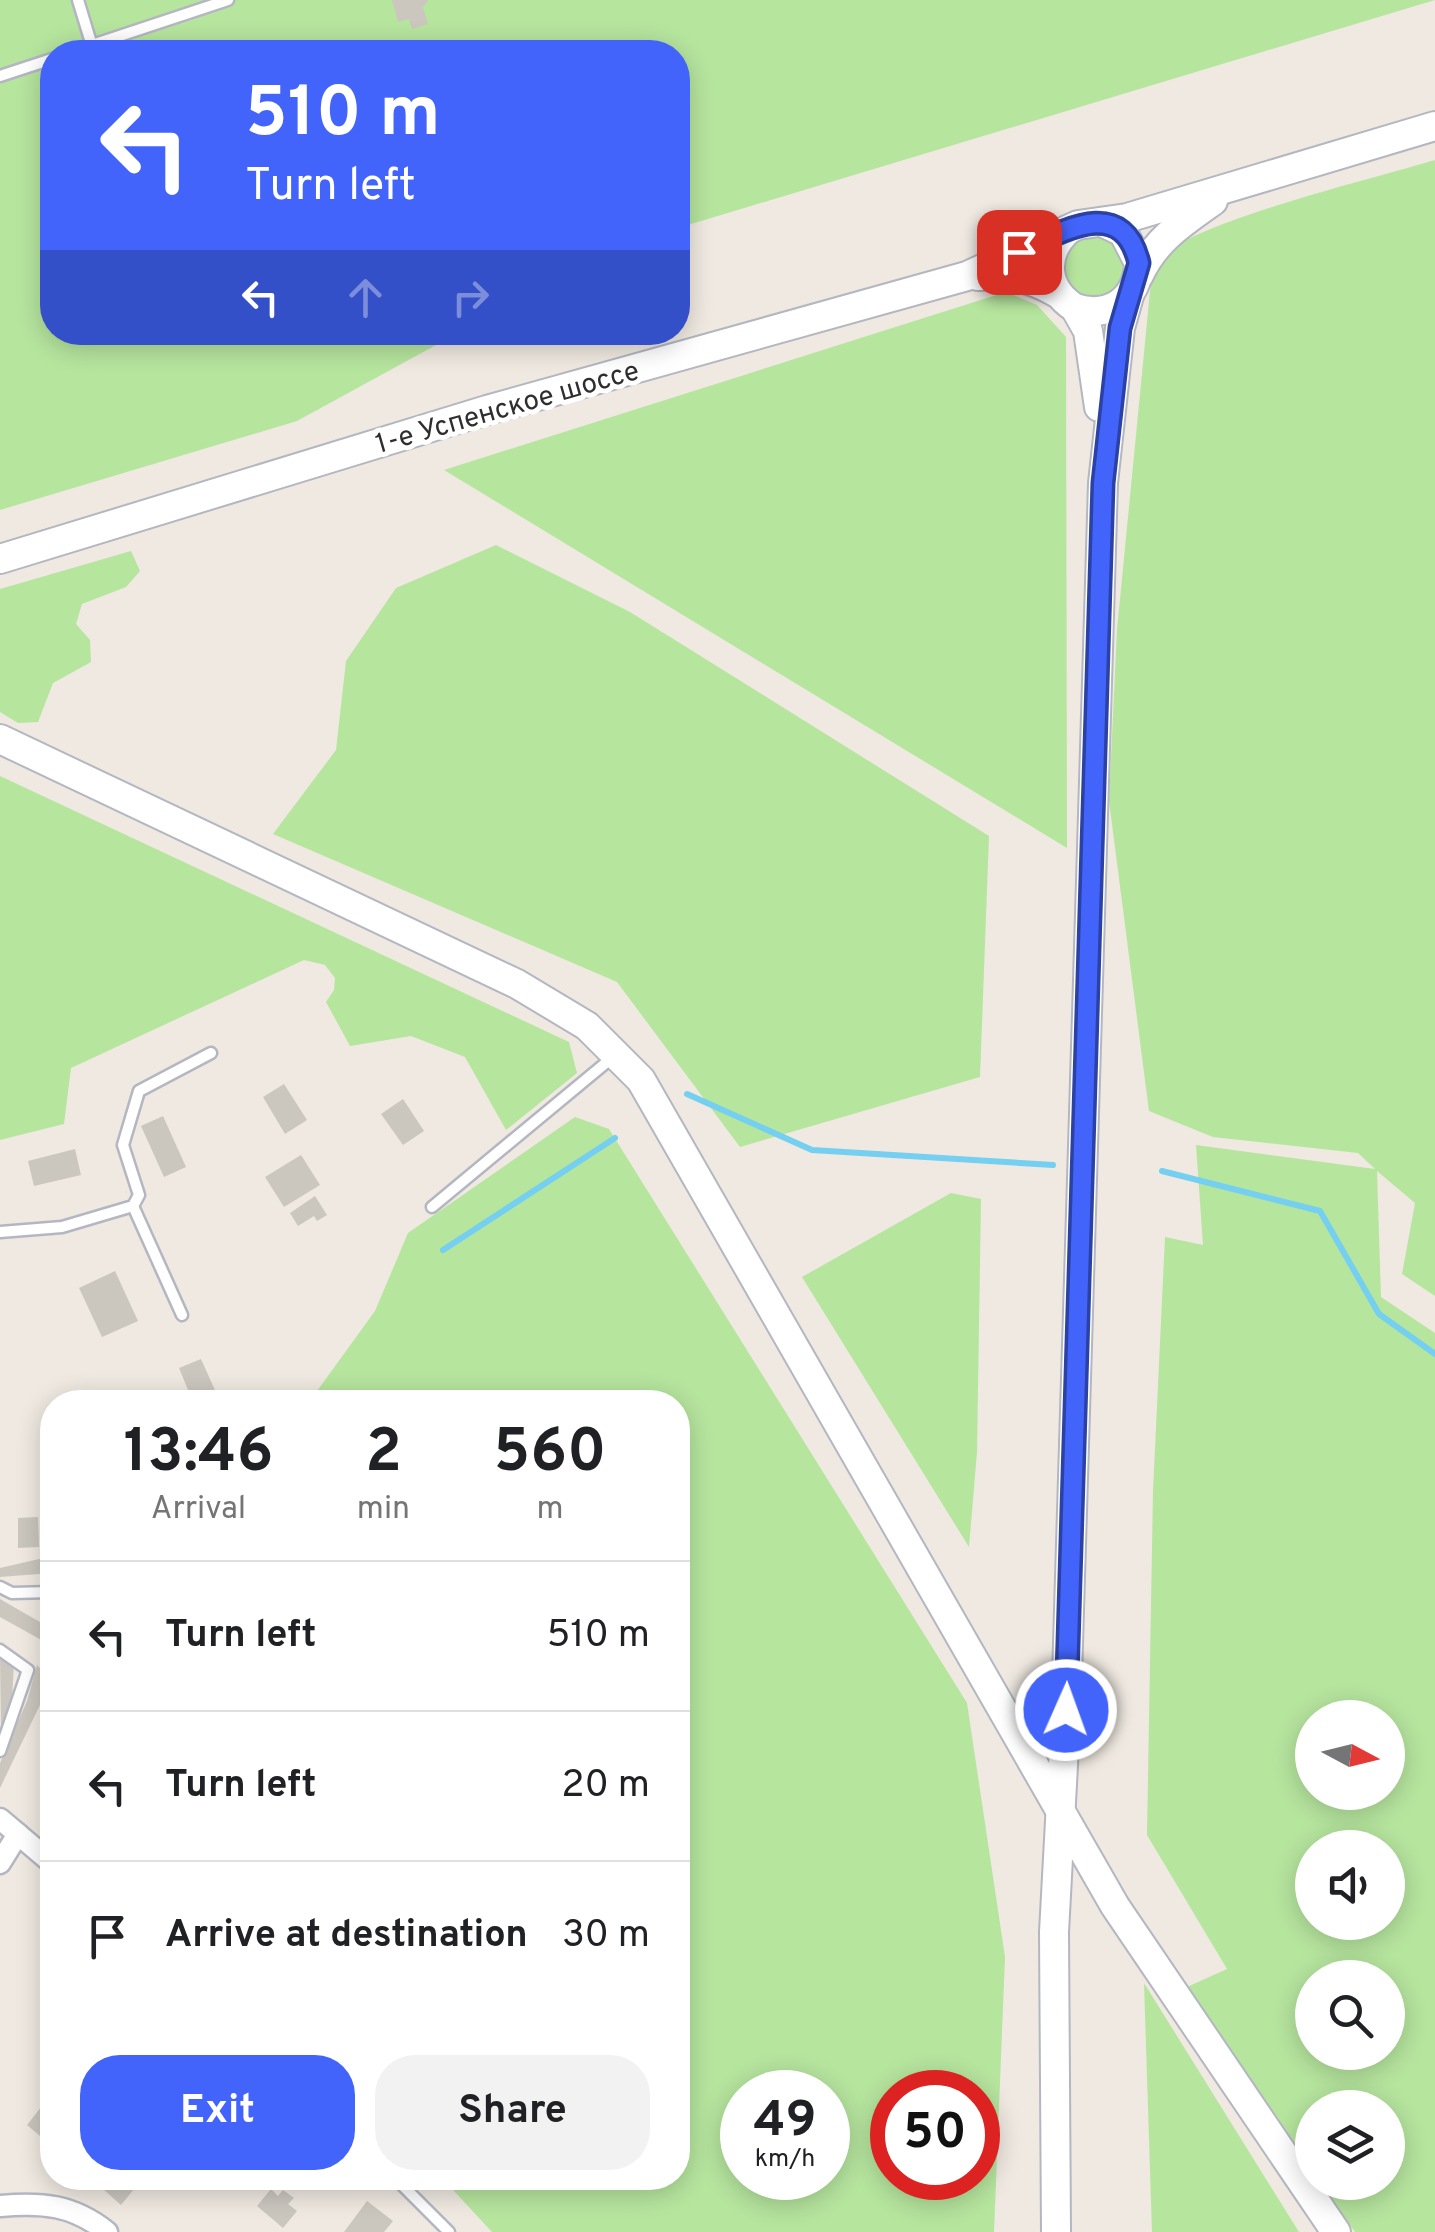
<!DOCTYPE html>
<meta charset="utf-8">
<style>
body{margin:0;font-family:Overpass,sans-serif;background:#f2f2f2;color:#202124;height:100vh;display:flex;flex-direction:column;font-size:38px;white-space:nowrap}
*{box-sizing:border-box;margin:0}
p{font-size:32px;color:#757577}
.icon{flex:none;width:55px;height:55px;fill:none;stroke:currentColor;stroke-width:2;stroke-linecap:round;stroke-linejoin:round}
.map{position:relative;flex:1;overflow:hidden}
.sheet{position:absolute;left:40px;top:1390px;width:650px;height:800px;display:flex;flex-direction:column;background:#fff;border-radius:40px;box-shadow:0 5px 25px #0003}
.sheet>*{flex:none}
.banner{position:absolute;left:40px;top:40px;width:650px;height:305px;border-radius:40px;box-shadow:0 5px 25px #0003;background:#4264fb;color:#fff;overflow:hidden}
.needle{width:65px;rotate:97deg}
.fabs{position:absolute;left:1295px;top:1700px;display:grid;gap:20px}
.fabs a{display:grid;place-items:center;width:110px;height:110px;border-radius:50%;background:#fff;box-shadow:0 5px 25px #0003;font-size:50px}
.speed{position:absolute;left:720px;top:2070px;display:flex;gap:20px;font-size:50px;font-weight:700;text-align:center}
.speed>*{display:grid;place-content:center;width:130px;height:130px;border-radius:50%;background:#fff;box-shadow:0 5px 25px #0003;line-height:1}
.speed small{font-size:25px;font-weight:400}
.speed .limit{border:15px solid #d22;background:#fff;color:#111}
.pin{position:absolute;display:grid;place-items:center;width:85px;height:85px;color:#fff;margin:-42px;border-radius:20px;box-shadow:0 5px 15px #0006}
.me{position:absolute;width:110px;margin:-55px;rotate:2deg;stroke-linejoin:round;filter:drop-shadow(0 0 8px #0008)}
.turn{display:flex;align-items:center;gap:35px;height:210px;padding:0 40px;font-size:45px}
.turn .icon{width:130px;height:130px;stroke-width:2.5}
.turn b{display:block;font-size:70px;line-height:85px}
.lanes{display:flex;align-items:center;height:95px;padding:0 40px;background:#0003;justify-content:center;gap:50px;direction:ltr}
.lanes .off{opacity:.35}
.eta{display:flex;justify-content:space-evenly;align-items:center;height:170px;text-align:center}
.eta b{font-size:60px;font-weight:700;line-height:70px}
.cta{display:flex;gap:20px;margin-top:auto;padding:20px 40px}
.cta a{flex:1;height:115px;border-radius:40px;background:#4264fb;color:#fff;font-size:40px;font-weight:700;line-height:115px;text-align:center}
.cta a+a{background:#f2f2f2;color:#202124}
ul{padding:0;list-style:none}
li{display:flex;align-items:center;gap:30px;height:150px;padding:0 40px;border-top:2px solid #e0e0e0}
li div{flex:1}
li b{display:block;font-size:38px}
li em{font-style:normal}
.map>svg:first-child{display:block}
.green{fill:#b6e59e;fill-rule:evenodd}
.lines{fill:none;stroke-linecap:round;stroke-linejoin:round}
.stream{stroke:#75cff0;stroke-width:6}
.building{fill:#cbc7bf}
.lane-casing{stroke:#b4b7c1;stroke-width:15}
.street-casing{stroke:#b4b7c1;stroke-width:25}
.secondary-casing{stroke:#b4b7c1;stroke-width:32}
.lane{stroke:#fff;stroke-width:10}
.street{stroke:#fff;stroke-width:20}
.secondary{stroke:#fff;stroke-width:28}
.route-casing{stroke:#2b41a3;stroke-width:25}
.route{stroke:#4264fb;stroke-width:18}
.labels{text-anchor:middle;stroke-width:10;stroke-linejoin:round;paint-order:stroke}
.street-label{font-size:28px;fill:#2e2e2e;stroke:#fff}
</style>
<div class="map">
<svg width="1435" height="2232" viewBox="0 0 1435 2232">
<rect width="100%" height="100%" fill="#efe9e1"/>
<g class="green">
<path d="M 0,0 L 1435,0 L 678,228 L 678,52 L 52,52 L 52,332 L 458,333 L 297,421 L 0,510 Z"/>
<path d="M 1435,160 L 1435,1296 L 1402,1274 L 1415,1203 L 1377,1171 L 1381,1297 L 1435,1333 L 1435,2232 L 1355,2232 L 1321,2183 L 1388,2182 L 1388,2108 L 1312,2108 L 1312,2170 L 1187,1987 L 1227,1969 L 1147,1835 L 1153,1491 L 1165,1237 L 1203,1245 L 1196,1145 L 1375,1169 L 1358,1153 L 1213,1137 L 1149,1111 L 1109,801 L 1117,630 L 1151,281 C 1155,273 1159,261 1166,254 C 1197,221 1383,176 1435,160 ZM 1312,1718 L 1388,1718 L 1388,1792 L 1312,1792 ZM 1312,1848 L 1388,1848 L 1388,1922 L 1312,1922 ZM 1312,1978 L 1388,1978 L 1388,2052 L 1312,2052 Z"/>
<circle cx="1094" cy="267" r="31"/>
<path d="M 1006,292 L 1037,305 L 1066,337 L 1067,848 L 444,470 Z"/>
<path d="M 496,545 L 630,612 L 989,836 L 980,1077 L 740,1147 L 617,982 L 273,834 L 336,750 L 346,661 L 396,588 Z"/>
<path d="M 131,551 L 140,571 L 126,587 L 82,604 L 76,624 L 90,640 L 91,662 L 53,683 L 38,722 L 18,723 L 0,712 L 0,589 Z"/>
<path d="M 0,776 L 569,1042 L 577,1073 L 506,1130 L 465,1057 L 411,1036 L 350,1046 L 326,1002 L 334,990 L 335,978 L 325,965 L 304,960 L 71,1068 L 64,1124 L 0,1140 Z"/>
<path d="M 575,1117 L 609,1129 L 967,1703 L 1005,1957 L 994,2232 L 492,2232 L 442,2178 L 678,2178 L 678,1402 L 309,1402 L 375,1311 L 408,1233 ZM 742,2092 L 828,2092 L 828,2178 L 742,2178 ZM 978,2092 L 978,2178 L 892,2178 L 892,2092 Z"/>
<path d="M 951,1193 L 981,1199 L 977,1452 L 969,1547 L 802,1277 Z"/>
<path d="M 1144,1983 L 1299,2232 L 1152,2232 Z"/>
</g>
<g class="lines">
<g class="stream">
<path d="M 687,1094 L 812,1150 L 1053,1165"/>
<path d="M 1162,1171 L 1320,1211 L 1379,1314 L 1435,1354"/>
<path d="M 443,1250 L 615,1138"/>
</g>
</g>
<g class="building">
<path d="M 392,0 L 428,0 L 423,7 L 428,24 L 412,29 L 409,19 L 398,22 Z"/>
<path d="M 284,1084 L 307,1120 L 285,1134 L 263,1097 Z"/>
<path d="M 403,1099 L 424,1131 L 403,1145 L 381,1114 Z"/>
<path d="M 163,1116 L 186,1167 L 164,1177 L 141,1126 Z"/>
<path d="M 75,1149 L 81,1175 L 34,1186 L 28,1161 Z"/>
<path d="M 301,1155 L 320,1185 L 284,1207 L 265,1177 Z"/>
<path d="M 315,1196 L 327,1215 L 317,1221 L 314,1216 L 298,1226 L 290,1213 Z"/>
<path d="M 115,1271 L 138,1321 L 102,1337 L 79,1288 Z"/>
<path d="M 201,1359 L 218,1397 L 193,1402 L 179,1368 Z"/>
<path d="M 38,1517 L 39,1547 L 18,1548 L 18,1518 Z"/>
<path d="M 52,1556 L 52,1573 L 0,1577 L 0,1568 Z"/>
<path d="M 0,1599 L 52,1629 L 52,1646 L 0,1617 Z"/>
<path d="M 0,1656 L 14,1663 L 12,1700 L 1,1730 Z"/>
<path d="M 37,1665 L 52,1680 L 0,1788 L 0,1763 L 27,1701 Z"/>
<path d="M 52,2093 L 52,2146 L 27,2125 Z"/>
<path d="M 112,2178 L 131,2178 L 139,2183 L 121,2205 L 103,2189 Z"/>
<path d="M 271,2189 L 278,2196 L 283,2190 L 294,2198 L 288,2204 L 297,2211 L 283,2228 L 257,2206 Z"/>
<path d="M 367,2201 L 393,2221 L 384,2232 L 344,2232 Z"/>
</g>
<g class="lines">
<defs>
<g id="lane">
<path d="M 78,0 L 92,46"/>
<path d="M 71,52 L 228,0"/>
<path d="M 0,76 L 52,59"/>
<path d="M 133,1206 L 182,1315"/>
<path d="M 432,1207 L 613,1057"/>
<path d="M 0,1232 L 62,1227 L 133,1206 L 139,1195 L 123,1145 L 139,1091 L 211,1053"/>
<path d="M 0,1587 L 12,1593 L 52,1592"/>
<path d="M 0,1650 L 28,1670 L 0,1751"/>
<path d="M 402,2185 L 449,2232"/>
</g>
<g id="street">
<path d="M 0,1819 L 52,1863"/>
<path d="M 0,1863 L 18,1834"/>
<path d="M 0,2206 C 43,2202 73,2205 107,2232"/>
</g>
<g id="secondary">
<path d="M 1068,230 C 1041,255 1045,289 1075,308 C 1110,319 1138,299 1139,263 L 1123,232 L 1102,222"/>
<path d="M 1139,275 C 1155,240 1182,223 1213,201"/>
<path d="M 978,276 C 1010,274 1030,277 1057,293"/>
<path d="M 1075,308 L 1088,331 L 1099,407"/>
<path d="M 0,559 L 487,410 L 967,276 L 1078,225 L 1127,218 L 1435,126"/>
<path d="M 0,739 L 517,984 L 587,1026 L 641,1080 L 1115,1906 L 1336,2232"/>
<path d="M 1056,2232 L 1054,1932 L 1066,1710 L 1103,483 L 1120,328 L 1129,296"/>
</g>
</defs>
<use href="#lane" class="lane-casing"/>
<use href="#street" class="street-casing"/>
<use href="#secondary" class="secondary-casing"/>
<use href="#lane" class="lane"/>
<use href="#street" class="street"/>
<use href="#secondary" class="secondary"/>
</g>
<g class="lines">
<defs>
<path id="route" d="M 1019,252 C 1060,233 1122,193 1139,263 L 1120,328 L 1103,483 L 1066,1710"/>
</defs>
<use href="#route" class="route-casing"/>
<use href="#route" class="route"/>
</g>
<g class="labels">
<g class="street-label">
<text transform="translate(507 406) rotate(-16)" y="10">1-е Успенское шоссе</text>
</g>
</g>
</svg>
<div class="fabs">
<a><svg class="needle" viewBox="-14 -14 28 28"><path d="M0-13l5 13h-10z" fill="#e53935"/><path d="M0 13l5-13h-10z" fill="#757577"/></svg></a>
<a><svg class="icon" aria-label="sound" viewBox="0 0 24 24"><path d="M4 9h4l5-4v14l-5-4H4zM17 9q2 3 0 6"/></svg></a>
<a><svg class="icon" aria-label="search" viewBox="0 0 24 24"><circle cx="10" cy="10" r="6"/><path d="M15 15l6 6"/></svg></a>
<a><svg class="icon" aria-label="layers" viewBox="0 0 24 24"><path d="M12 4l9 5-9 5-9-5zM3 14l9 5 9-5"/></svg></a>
</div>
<div class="speed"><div>49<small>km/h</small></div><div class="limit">50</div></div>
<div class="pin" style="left:1019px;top:252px;background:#d93025"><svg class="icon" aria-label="arrive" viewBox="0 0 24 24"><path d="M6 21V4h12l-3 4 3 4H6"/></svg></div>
<svg class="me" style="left:1066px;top:1710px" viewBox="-20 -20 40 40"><circle r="17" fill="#4264fb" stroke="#fff" stroke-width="3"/><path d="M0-11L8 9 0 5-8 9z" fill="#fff"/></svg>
<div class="banner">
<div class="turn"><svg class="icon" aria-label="left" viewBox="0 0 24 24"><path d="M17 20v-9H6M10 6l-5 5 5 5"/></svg><div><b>510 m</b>Turn left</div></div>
<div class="lanes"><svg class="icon" aria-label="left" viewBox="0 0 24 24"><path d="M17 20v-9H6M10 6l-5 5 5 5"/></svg><svg class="icon off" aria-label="ahead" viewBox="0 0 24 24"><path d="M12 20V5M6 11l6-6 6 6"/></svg><svg class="icon off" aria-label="right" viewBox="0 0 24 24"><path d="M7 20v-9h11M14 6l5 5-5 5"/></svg></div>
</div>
<section class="sheet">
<div class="eta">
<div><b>13:46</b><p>Arrival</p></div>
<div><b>2</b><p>min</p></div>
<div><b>560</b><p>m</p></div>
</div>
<ul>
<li><svg class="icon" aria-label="left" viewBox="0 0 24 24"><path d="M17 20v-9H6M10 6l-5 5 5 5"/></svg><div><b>Turn left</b></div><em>510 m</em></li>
<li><svg class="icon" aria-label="left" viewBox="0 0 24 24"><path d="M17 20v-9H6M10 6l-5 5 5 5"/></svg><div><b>Turn left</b></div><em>20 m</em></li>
<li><svg class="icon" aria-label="arrive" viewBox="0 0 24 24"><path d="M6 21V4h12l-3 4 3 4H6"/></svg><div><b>Arrive at destination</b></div><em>30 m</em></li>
</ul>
<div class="cta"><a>Exit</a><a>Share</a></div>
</section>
</div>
